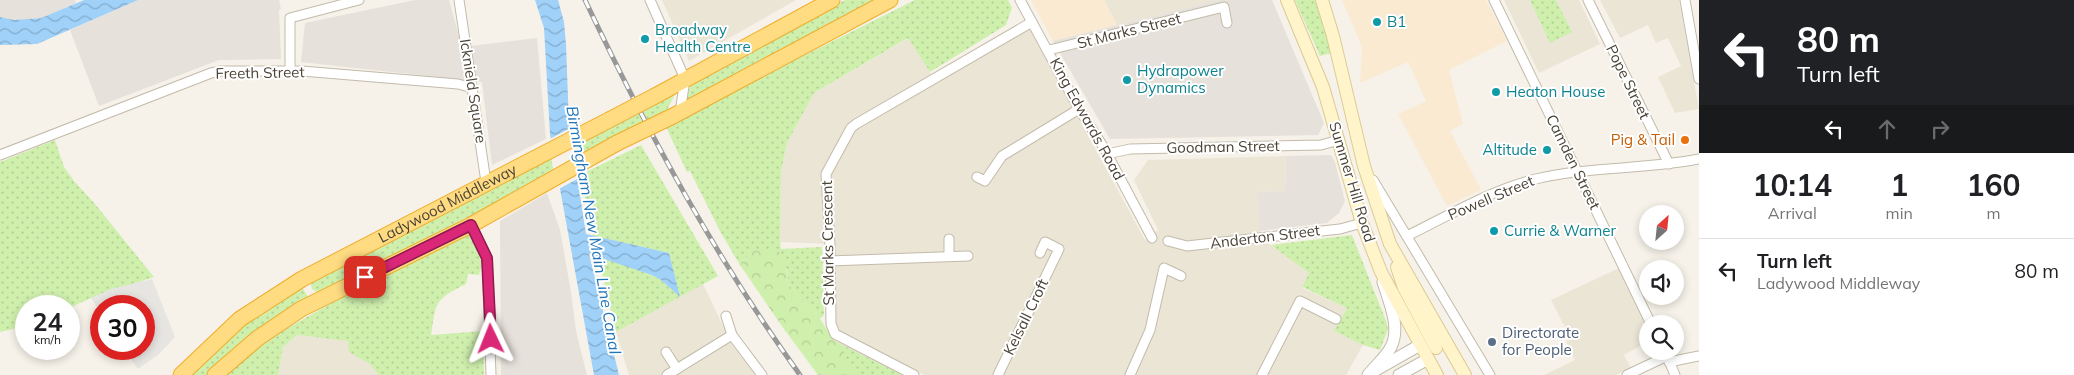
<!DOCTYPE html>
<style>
body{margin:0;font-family:Mulish,sans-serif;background:#f6f6f6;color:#202124;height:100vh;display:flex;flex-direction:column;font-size:19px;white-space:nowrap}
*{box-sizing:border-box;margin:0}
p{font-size:16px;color:#757577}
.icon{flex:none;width:28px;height:28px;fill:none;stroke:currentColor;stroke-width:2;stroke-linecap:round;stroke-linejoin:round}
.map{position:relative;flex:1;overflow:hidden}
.sheet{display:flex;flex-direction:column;background:#fff;width:375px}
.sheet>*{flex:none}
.banner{background:#202124;color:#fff;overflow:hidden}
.needle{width:32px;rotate:27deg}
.fabs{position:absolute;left:1639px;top:205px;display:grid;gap:10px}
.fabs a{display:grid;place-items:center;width:45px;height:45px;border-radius:50%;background:#fff;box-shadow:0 2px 8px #0003;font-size:25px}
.speed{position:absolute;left:15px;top:295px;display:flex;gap:10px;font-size:25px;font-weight:700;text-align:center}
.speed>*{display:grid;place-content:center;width:65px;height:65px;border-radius:50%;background:#fff;box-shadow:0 2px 8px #0003;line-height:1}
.speed small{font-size:12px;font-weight:400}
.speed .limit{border:8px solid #d22;background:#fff;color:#111}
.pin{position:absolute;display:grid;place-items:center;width:42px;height:42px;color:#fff;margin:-21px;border-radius:10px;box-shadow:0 2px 8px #0006}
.me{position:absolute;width:55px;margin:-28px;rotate:358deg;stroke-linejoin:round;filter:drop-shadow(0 0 4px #0008)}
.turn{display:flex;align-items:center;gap:18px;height:105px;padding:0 15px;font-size:22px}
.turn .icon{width:65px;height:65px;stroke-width:2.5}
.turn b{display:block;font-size:35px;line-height:42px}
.lanes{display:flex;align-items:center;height:48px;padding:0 15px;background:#0003;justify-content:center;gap:25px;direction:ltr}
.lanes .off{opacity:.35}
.eta{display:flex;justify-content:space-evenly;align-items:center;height:85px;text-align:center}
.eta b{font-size:30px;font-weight:700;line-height:35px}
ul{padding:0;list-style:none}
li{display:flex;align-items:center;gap:15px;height:65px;padding:0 15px;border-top:1px solid #e0e0e0}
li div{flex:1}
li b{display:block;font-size:19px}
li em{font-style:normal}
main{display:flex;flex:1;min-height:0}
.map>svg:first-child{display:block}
.residential{fill:#ebe5d6}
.commercial{fill:#faead2}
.industrial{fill:#e6e1da}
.green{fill:url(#green-dots)}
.forest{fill:url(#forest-crowns)}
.parking{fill:#e7e5e1}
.water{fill:url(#water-waves)}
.pier{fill:#f6f2e9}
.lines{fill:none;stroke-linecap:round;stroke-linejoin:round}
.minor-casing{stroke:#c3bbaa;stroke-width:11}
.tertiary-casing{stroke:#c3bbaa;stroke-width:13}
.secondary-casing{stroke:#dbca93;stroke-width:14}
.trunk-casing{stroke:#f0ac29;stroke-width:17}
.minor{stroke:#fff;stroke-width:9}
.tertiary{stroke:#fff;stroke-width:11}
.secondary{stroke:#fff4ca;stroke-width:12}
.trunk{stroke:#ffdc82;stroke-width:15}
.rail-casing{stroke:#989898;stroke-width:5}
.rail{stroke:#fff;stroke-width:3;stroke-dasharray:9;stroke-linecap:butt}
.trunk-bridge-casing{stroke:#f0ac29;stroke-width:17;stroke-linecap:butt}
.trunk-bridge{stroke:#ffdc82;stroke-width:15}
.route-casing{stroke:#8e194d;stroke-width:12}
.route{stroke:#db2777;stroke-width:9}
.culture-dot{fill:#0f9aa8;stroke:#fff;stroke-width:2}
.food-dot{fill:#e8710a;stroke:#fff;stroke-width:2}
.service-dot{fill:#5c6f8a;stroke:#fff;stroke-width:2}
.labels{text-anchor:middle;stroke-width:4;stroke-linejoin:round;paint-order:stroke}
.culture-label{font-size:15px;fill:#0d838f;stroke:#fff;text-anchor:start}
.street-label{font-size:15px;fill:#4b4336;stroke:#fff}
.food-label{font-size:15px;fill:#c56008;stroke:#fff;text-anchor:end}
.service-label{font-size:15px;fill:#4e5e75;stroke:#fff;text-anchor:start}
.water-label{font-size:16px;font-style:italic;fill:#2076bc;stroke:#fff}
</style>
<main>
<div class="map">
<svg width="1699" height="375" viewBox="0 0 1699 375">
<defs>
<pattern id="green-dots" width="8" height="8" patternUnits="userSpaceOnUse" patternTransform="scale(1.25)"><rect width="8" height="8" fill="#cfefad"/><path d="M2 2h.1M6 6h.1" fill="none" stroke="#b3ce95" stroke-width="1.8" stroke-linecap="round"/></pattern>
<pattern id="forest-crowns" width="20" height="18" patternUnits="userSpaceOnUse" patternTransform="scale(1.25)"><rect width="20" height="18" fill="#cfefad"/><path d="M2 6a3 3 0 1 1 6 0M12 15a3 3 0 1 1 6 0" fill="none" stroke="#b3ce95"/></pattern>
<pattern id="water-waves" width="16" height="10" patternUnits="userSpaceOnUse" patternTransform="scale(1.25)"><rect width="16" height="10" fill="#9fd1f9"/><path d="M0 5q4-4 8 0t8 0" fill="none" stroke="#84abca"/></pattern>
</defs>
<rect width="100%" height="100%" fill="#f6f2e9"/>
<g class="residential">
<path d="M 662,0 L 796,0 L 689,61 Z"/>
<path d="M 1104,0 L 1218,0 L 1117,25 Z"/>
<path d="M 1504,0 L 1579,0 L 1600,44 L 1539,73 Z"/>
<path d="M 1600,0 L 1679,0 L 1699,109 L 1675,113 L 1658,77 L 1681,66 L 1668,38 L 1656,43 L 1648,25 L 1620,38 Z"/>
<path d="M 1030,29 L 1145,240 L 1158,230 L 1134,180 L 1148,160 L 1286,156 L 1285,191 L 1257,192 L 1261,239 L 1282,252 L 1309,273 L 1302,288 L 1347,308 L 1335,331 L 1363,345 L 1346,375 L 924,375 L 838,332 L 835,324 L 834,244 L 780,242 L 781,172 L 787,143 L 814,93 L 909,38 L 936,82 Z"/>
<path d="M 1619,268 L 1647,327 L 1647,342 L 1624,355 L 1631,368 L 1616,375 L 1544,375 L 1575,360 L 1566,341 L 1571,339 L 1551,300 Z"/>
<path d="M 703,284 L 731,343 L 755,375 L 629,375 L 616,332 Z"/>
<path d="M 297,335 L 349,341 L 362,358 L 370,364 L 379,375 L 278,375 L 283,347 Z"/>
</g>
<g class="commercial">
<path d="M 1031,0 L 1104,0 L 1117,25 L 1053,41 Z"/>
<path d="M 1342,0 L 1486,0 L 1507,41 L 1449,70 L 1463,124 L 1450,131 L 1481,190 L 1447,206 L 1398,114 L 1426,101 L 1408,62 L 1360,83 L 1362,47 Z"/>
</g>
<g class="industrial">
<path d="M 0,0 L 75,0 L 76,3 L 41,18 L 14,20 L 0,17 Z"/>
<path d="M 138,0 L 279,0 L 281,9 L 279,10 L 281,59 L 219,60 L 99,106 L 70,30 Z"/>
<path d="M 415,0 L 449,0 L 462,47 L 537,38 L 546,139 L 492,165 L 482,82 L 301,62 L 305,23 Z"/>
<path d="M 1218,0 L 1272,0 L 1324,123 L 1318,135 L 1110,139 L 1053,41 Z"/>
<path d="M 1331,155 L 1335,162 L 1345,201 L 1339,213 L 1327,223 L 1260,231 L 1257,192 L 1285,191 L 1286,156 Z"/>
<path d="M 547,193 L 560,230 L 571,292 L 576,331 L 587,375 L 501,375 L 500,221 Z"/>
</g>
<g class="green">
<path d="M 845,0 L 881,0 L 705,92 L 685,101 L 692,81 Z"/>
<path d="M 915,0 L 1008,0 L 1012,8 L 1006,25 L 930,72 L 908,38 L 814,93 L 787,143 L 781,172 L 780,242 L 781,249 L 822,247 L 824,315 L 820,319 L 788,284 L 787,269 L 753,251 L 740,265 L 721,233 L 690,171 L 687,172 L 667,129 L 669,123 Z"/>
<path d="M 1295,0 L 1315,0 L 1332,53 L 1320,56 Z"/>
<path d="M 1530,0 L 1556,0 L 1572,32 L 1550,43 Z"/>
<path d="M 677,90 L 666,112 L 490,208 L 320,294 L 312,289 L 310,281 Z"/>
<path d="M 55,140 L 64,167 L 74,181 L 95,204 L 154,277 L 91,298 L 69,308 L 69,306 L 26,306 L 26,326 L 0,332 L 0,162 Z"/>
<path d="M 641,145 L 718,276 L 616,332 L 598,256 L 652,275 L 661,280 L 679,296 L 669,253 L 593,236 L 580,175 Z"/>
<path d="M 464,232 C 481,238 485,259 479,275 L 468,274 L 466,284 C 434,300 436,302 431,335 L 483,331 L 484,375 L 379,375 L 370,364 L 349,352 L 348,341 L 297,335 L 283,347 L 278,375 L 223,375 L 254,347 L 365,284 Z"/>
<path d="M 1352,235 L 1386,321 L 1388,329 L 1380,350 L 1363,345 L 1334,331 L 1347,308 L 1302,287 L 1309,273 L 1271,245 Z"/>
<path d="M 299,286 L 303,289 L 309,298 L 249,339 L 208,375 L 190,375 L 244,322 Z"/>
<path d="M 823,335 L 903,375 L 819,375 Z"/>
</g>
<path class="forest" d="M 777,249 C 786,260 787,270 788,284 L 820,319 L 857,375 L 818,375 L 781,325 L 740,265 L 753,251 Z"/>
<path class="parking" d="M 152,279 L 175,337 L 158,355 L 138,369 L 124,349 L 144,349 L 144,306 L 101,306 L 101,313 L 91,298 L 111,289 Z"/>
<g class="water">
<path d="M 84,0 L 138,0 L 37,44 L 0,45 L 0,17 L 14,20 L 41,18 Z"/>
<path d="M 535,0 L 558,0 L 564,22 L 566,44 L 569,124 L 586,234 L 669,253 L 680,297 L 661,280 L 652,275 L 589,254 L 619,375 L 594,375 L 550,134 L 544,28 Z"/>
</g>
<path class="pier" d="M 572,127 L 579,178 L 557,190 L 548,140 Z"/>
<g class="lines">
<defs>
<g id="minor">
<path d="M 459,0 L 486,182"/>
<path d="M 650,0 L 685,79 L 680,113"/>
<path d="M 1020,0 L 1079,109 L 1104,148 L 1152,238"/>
<path d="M 1494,0 L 1651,324"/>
<path d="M 1588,0 L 1669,164"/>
<path d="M 1685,0 L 1699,79"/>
<path d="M 1049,50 L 1224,7 L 1227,23"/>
<path d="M 290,71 L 290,18 L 359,0"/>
<path d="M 1107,154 L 1130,149 L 1321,145 L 1339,140"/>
<path d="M 0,155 L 211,73 L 221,71 L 302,71 L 458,84 L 473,88"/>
<path d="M 977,177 L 985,181 L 1002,156 L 1079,109"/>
<path d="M 1373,180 L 1490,375"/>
<path d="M 471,225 L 487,258 L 491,375"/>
<path d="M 1407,236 C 1448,216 1493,189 1536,179 C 1589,166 1645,170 1699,159"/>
<path d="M 949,239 L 949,256"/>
<path d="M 1168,241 L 1187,246 L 1340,229 L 1362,223"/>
<path d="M 829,261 L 968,256"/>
<path d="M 726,316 L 732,335 L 762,375"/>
<path d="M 666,352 L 677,369"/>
<path d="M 1668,358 L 1675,375"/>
<path d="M 1669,362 L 1699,356"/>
<path d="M 667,375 L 732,335"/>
<path d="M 914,375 L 835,334 L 831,324 L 830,245 L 826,174 L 851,128 L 856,124 L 1032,22"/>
<path d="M 998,375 L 1059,249 L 1045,242 L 1040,253"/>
<path d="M 1130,375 L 1150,330 L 1164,268 L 1181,276"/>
<path d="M 1262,375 L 1300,301 L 1336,319"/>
<path d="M 1627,375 L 1667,356"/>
</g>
<g id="tertiary">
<path d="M 1376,370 L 1420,345"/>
<path d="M 1368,375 C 1375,366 1386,357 1391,347 C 1401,327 1389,302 1383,282"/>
<path d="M 1399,375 L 1428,359"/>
</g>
<g id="secondary">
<path d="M 1287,0 L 1323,87 L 1362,223 L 1381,272 L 1437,375"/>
<path d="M 1322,0 L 1333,36 L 1364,166 L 1390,244 L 1465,375"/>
<path d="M 1397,267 L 1404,288 L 1436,348"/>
</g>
<g id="trunk">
<path d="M 655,96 L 832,0"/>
<path d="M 673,116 L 890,0"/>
<path id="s1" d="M 181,375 L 240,319 L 302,279 L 609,120"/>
<path d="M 215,375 L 258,338 L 301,309 L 471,225 L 617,143"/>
</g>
</defs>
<use href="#minor" class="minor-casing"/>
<use href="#tertiary" class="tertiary-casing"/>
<use href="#secondary" class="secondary-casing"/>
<use href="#trunk" class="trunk-casing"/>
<use href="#minor" class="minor"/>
<use href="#tertiary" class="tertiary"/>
<use href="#secondary" class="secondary"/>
<use href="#trunk" class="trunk"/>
<defs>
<path id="rail" d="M 585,0 C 647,131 715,257 800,375"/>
</defs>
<use href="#rail" class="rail-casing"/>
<use href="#rail" class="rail"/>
<defs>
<g id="trunk-bridge">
<path d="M 609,120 L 655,96"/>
<path d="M 617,143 L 673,116"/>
</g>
</defs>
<use href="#trunk-bridge" class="trunk-bridge-casing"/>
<use href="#trunk-bridge" class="trunk-bridge"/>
</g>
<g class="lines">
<defs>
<path id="route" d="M 365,277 L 471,225 L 487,258 L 491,339"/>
</defs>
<use href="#route" class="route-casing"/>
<use href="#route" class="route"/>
</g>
<g class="culture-dot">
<circle cx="1377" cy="22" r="5"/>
<circle cx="645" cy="39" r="5"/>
<circle cx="1127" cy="80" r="5"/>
<circle cx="1496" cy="92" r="5"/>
<circle cx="1547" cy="150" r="5"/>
<circle cx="1494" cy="231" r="5"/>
</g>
<circle class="food-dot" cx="1685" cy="140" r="5"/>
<circle class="service-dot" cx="1492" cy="342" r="5"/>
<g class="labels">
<g class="culture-label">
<text x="1387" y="27">B1</text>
<text x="655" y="35">Broadway<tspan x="655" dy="17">Health Centre</tspan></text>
<text x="1137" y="76">Hydrapower<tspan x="1137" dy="17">Dynamics</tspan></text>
<text x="1506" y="97">Heaton House</text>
<text x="1537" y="155" text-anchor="end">Altitude</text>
<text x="1504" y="236">Currie &amp; Warner</text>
</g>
<g class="street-label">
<text transform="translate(1129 31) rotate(-14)" y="5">St Marks Street</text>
<text transform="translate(260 73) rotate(-1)" y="5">Freeth Street</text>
<text transform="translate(1628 82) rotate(64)" y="5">Pope Street</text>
<text transform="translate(473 91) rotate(81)" y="5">Icknield Square</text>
<text transform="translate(1087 119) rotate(61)" y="5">King Edwards Road</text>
<text transform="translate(1223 147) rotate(-1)" y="5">Goodman Street</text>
<text transform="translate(1573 162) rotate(64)" y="5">Camden Street</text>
<text transform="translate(1352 182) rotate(73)" y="5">Summer Hill Road</text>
<text transform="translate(1491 198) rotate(-23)" y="5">Powell Street</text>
<text dy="5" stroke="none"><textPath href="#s1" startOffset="319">Ladywood Middleway</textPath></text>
<text transform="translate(1265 237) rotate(-7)" y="5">Anderton Street</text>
<text transform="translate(828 243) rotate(-91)" y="5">St Marks Crescent</text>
<text transform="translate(1026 317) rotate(-64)" y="5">Kelsall Croft</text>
</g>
<g class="food-label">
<text x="1675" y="145">Pig &amp; Tail</text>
</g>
<g class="service-label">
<text x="1502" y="338">Directorate<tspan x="1502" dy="17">for People</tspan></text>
</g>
<g class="water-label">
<text transform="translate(594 230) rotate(80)" y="6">Birmingham New Main Line Canal</text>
</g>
</g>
</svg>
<div class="fabs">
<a><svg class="needle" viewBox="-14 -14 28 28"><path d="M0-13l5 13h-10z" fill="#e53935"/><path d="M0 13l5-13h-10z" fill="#757577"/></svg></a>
<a><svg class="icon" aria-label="sound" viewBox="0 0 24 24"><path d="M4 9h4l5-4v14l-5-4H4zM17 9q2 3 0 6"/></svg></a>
<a><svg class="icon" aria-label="search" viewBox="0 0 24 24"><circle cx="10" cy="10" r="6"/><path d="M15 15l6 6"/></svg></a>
</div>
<div class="speed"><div>24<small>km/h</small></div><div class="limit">30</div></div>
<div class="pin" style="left:365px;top:277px;background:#d93025"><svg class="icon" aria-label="arrive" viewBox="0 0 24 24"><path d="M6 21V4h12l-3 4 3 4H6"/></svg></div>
<svg class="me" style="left:491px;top:339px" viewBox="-20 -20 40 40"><path d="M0-17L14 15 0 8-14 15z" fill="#db2777" stroke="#fff" stroke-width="4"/></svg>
</div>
<section class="sheet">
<div class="banner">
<div class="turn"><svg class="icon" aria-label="left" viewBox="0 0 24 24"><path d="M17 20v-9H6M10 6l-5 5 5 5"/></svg><div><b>80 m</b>Turn left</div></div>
<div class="lanes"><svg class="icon" aria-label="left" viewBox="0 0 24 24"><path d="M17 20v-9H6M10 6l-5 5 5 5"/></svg><svg class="icon off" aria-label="ahead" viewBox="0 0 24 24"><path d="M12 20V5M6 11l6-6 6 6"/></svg><svg class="icon off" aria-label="right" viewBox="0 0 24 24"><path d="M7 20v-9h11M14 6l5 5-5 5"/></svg></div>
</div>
<div class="eta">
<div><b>10:14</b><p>Arrival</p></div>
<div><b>1</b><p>min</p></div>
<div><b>160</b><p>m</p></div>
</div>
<ul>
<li><svg class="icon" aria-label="left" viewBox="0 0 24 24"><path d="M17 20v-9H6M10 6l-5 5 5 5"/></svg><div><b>Turn left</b><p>Ladywood Middleway</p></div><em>80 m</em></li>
</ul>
</section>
</main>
